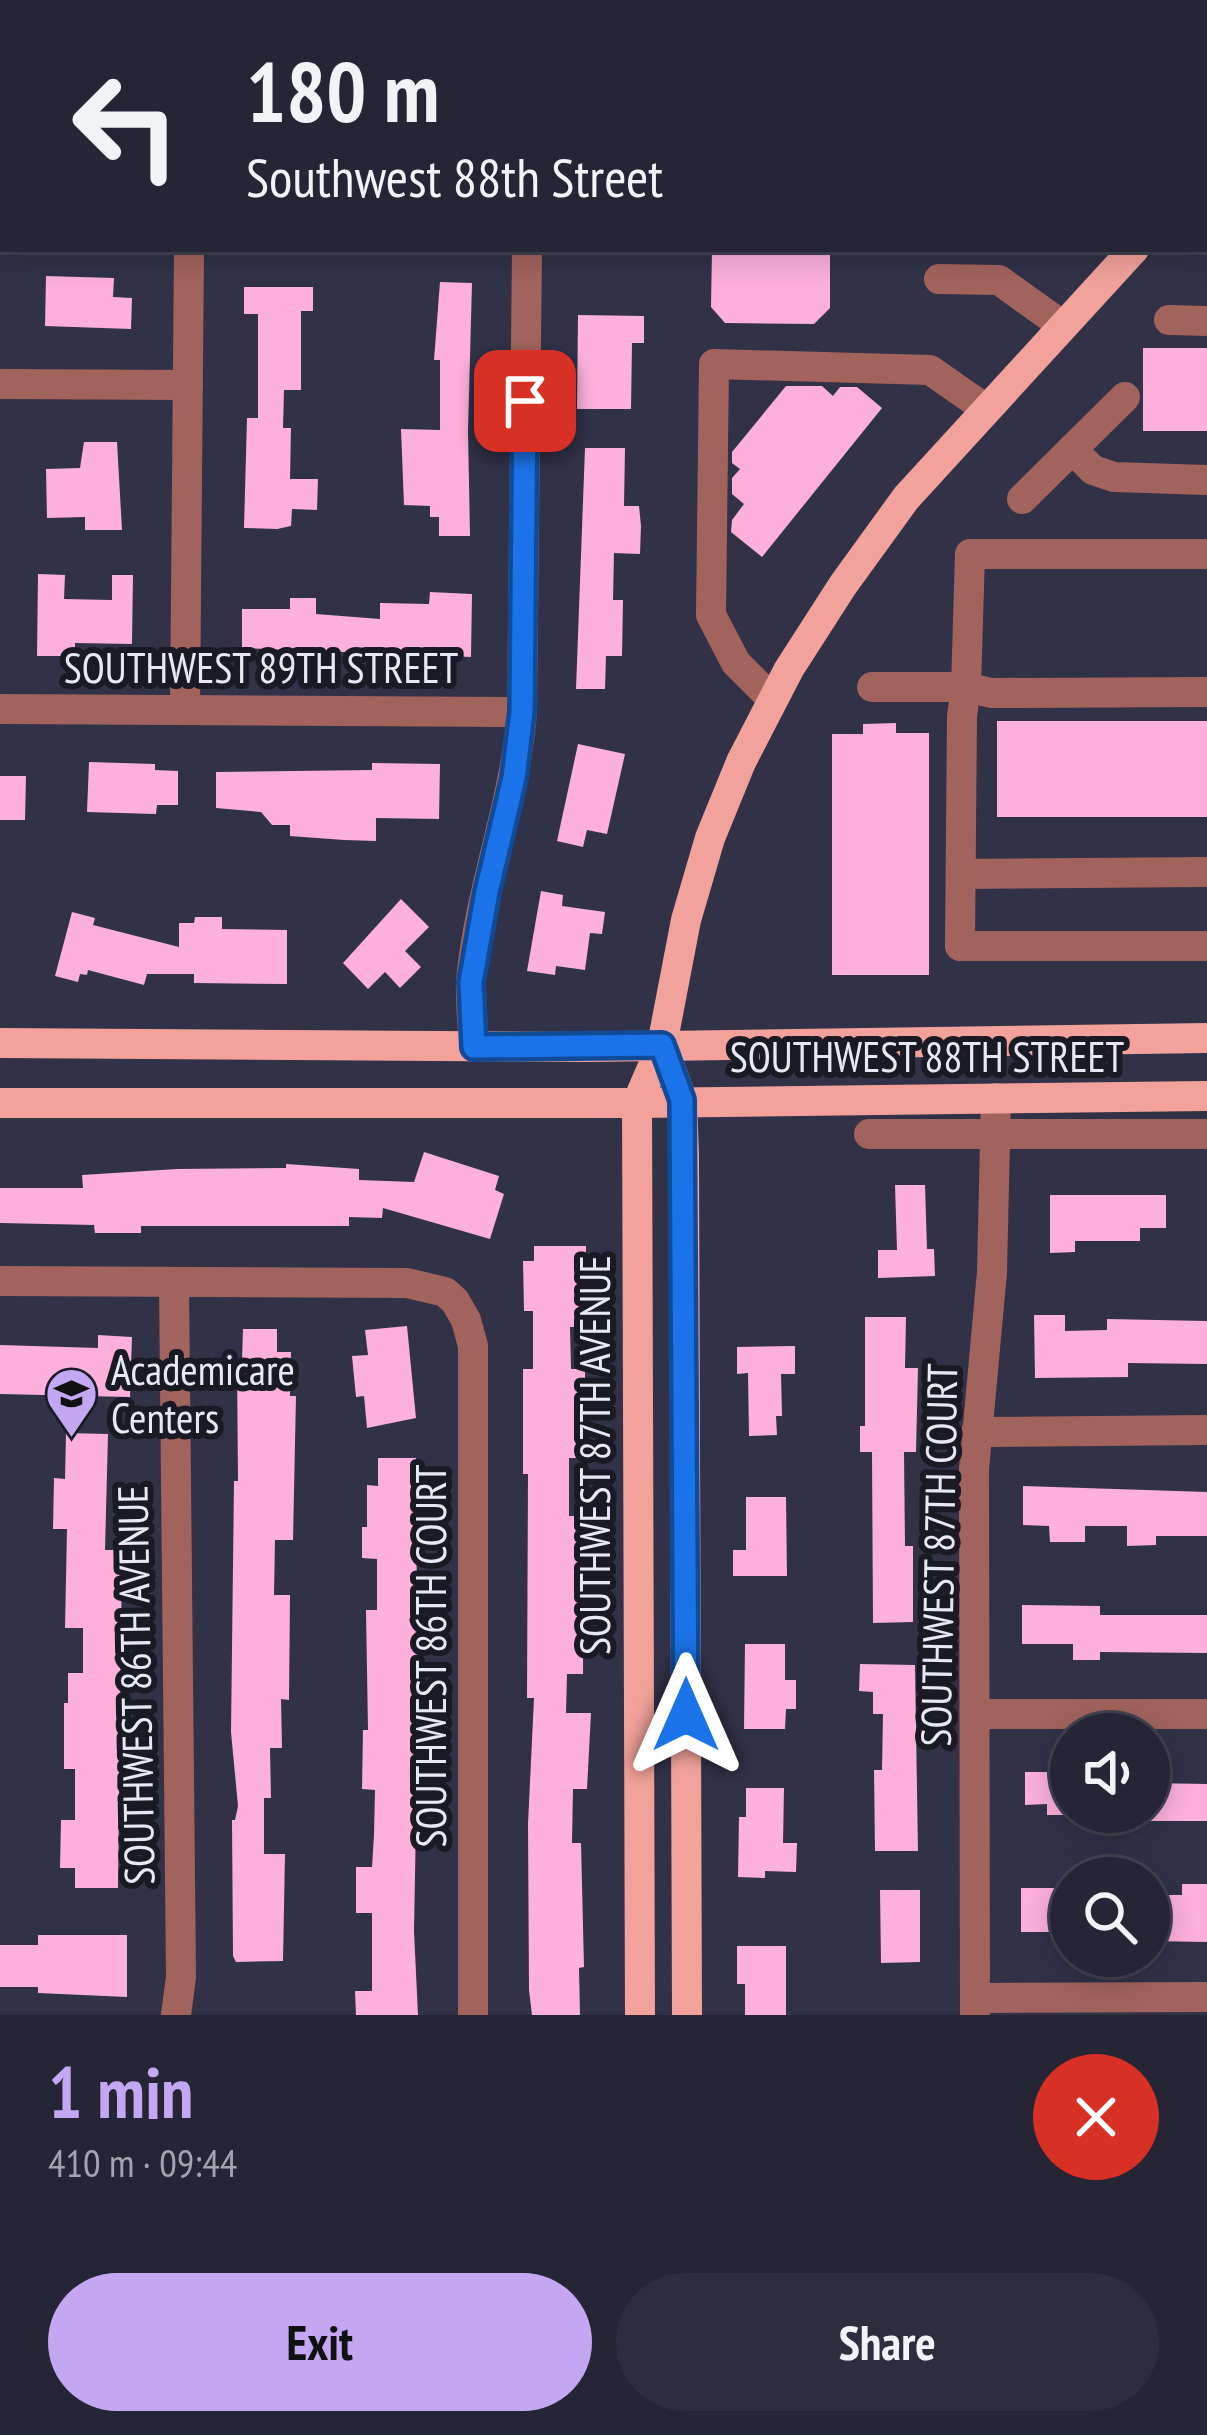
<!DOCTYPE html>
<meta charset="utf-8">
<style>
body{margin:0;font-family:"PT Sans Narrow",sans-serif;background:#2d2d3e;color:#f1f3f6;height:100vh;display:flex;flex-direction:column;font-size:45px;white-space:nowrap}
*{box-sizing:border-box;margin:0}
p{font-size:39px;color:#a3a5ad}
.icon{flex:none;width:66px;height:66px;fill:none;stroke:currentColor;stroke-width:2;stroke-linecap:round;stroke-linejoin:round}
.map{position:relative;height:2015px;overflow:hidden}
.panel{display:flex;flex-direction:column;background:#252536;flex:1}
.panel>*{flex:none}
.top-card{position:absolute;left:0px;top:0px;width:1209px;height:252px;box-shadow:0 6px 30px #0003,0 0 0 3px #424251;background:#252536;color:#f1f3f6;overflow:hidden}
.fabs{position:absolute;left:1050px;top:1713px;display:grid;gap:24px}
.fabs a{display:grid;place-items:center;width:120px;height:120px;border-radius:50%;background:#252536;box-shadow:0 6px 30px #0003,0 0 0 3px #424251;font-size:60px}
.pin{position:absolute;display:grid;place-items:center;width:102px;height:102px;color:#fff;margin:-51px;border-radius:24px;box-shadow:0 6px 18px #0006}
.me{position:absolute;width:132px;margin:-66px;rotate:0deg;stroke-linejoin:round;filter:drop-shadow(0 0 9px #0008)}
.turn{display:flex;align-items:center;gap:42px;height:252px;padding:0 48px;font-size:54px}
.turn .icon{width:156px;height:156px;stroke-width:2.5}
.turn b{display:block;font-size:84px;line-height:102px}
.round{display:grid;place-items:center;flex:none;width:126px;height:126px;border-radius:63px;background:#2d2d3e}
.summary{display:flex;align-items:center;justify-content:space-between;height:204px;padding:0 48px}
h1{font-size:72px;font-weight:800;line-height:90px;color:#c3a7f2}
.button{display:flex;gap:24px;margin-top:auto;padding:24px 48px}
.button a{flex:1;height:138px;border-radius:72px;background:#c3a7f2;color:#111;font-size:48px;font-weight:800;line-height:138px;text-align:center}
.button a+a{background:#2d2d3e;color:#f1f3f6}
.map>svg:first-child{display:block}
.building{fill:#fcb0db}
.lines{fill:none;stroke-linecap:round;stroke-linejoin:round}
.minor{stroke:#a3635d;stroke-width:30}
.major{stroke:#f2a29a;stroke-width:30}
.route-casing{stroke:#114b97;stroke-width:30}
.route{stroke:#1a73e8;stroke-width:21}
.labels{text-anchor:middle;stroke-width:12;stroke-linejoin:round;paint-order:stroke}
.street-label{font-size:42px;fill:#e7e7f6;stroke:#1a1a24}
.poi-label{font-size:42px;fill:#e7e7f6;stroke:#1a1a24;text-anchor:start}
</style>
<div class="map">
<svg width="1207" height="2015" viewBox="0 0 1207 2015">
<rect width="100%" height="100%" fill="#313148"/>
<g class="building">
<path d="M 712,249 L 830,249 L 830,308 L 814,324 L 725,323 L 711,307 Z"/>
<path d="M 46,276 L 114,278 L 113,297 L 132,298 L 131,329 L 45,326 Z"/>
<path d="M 440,282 L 472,283 L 468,431 L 470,536 L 439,536 L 439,517 L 430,517 L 430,506 L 404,505 L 401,429 L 440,430 L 440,360 L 434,360 Z"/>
<path d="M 244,287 L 313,287 L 313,311 L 301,311 L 301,390 L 284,390 L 283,428 L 291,428 L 290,479 L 318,479 L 317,510 L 292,509 L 291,526 L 277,529 L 244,528 L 247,418 L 258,418 L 258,314 L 244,314 Z"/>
<path d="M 578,315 L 644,316 L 644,343 L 632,343 L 631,409 L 577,409 Z"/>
<rect x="1143" y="348" width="64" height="83"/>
<path d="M 786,386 L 822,386 L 833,396 L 840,387 L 857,387 L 882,408 L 762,557 L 731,532 L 732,520 L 744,504 L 732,494 L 732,478 L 740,469 L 732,463 L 732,452 Z"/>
<path d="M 84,442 L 117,442 L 122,530 L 85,530 L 85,517 L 47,518 L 46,469 L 80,468 Z"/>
<path d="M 585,448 L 625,448 L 624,506 L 639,506 L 641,526 L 640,554 L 614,553 L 613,600 L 623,600 L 622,656 L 606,656 L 605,689 L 576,689 Z"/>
<path d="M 38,574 L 65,575 L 64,599 L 112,600 L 112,575 L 133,575 L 132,644 L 75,643 L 75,656 L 37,656 Z"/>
<path d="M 430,592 L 472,594 L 471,657 L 242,648 L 242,609 L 290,609 L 290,598 L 316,598 L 316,614 L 380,619 L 380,603 L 429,604 Z"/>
<rect x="997" y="721" width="210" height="96"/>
<path d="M 896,723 L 896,733 L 929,733 L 929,975 L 832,975 L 832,734 L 863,734 L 863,724 Z"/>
<path d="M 578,744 L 625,754 L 607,834 L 587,830 L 583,847 L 557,841 Z"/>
<path d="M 89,762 L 155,764 L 155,770 L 178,771 L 178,805 L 157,805 L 156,814 L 87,812 Z"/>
<path d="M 372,763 L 440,764 L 439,819 L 376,818 L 376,841 L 344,840 L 290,836 L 290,825 L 272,825 L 261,812 L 216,808 L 216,772 L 372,770 Z"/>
<path d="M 0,776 L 26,776 L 25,820 L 0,820 Z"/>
<path d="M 541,891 L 563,895 L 562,906 L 605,912 L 602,934 L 590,933 L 585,970 L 556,966 L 555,975 L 527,971 Z"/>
<path d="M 401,899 L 429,927 L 405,951 L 421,967 L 400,988 L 385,972 L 368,989 L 343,963 Z"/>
<path d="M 72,912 L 95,918 L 93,925 L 179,947 L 179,923 L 194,923 L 195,917 L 222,917 L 222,929 L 287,930 L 287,984 L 194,983 L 194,974 L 147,974 L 144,985 L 88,970 L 87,975 L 80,974 L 78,982 L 55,976 Z"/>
<path d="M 424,1152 L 499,1176 L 495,1190 L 504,1194 L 490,1239 L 383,1208 L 382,1218 L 349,1217 L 349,1226 L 141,1226 L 141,1233 L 95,1233 L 94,1225 L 0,1223 L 0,1188 L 83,1188 L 82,1175 L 177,1169 L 286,1168 L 286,1164 L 359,1169 L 359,1180 L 414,1182 Z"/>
<path d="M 895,1185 L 925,1185 L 927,1249 L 934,1249 L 935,1276 L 878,1278 L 878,1250 L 897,1250 Z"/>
<path d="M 1050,1195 L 1166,1195 L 1166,1228 L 1140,1228 L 1140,1241 L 1075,1241 L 1075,1252 L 1050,1253 Z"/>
<path d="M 534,1246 L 586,1246 L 586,1279 L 581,1279 L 581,1327 L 570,1327 L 571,1369 L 585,1369 L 585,1403 L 576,1403 L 576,1458 L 569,1458 L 569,1516 L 584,1516 L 583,1674 L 567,1674 L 566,1713 L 591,1713 L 587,1789 L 573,1789 L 572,1843 L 581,1843 L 584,1967 L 579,1968 L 580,2015 L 532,2015 L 529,1990 L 528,1824 L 534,1698 L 527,1698 L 528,1474 L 523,1474 L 523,1369 L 533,1369 L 533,1311 L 524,1311 L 523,1261 L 534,1261 Z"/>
<path d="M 1034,1315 L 1065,1315 L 1065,1331 L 1107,1330 L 1107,1319 L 1207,1321 L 1207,1364 L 1128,1363 L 1128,1377 L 1035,1378 Z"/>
<path d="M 865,1317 L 906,1317 L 905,1368 L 918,1368 L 916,1452 L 904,1452 L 905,1546 L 913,1546 L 913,1622 L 873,1623 L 872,1452 L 860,1452 L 860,1426 L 865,1426 Z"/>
<path d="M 407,1326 L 416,1418 L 367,1428 L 364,1396 L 356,1397 L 352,1356 L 368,1355 L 365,1330 Z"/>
<path d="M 243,1329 L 277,1329 L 277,1352 L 291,1352 L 290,1396 L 296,1396 L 293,1540 L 275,1540 L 274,1595 L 290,1595 L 289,1700 L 281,1699 L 282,1748 L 270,1748 L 271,1798 L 264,1798 L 264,1854 L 285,1854 L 283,1961 L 236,1962 L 233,1956 L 232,1820 L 235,1820 L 238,1806 L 231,1732 L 234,1481 L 238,1481 L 237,1361 L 242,1360 Z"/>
<path d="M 98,1335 L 132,1337 L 130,1397 L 0,1394 L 0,1345 L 98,1348 Z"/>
<path d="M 795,1346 L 795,1374 L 781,1374 L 782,1416 L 776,1416 L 777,1435 L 749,1436 L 748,1373 L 737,1374 L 737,1347 Z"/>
<path d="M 66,1433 L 108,1434 L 105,1550 L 122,1550 L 118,1888 L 75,1888 L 75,1868 L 60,1868 L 61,1820 L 75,1820 L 75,1769 L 64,1769 L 64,1703 L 68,1703 L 68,1673 L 83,1673 L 83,1628 L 65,1628 L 67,1529 L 53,1529 L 54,1478 L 65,1479 Z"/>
<path d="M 378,1458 L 416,1458 L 416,1496 L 424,1496 L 423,1543 L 416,1543 L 419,1662 L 412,1661 L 412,1712 L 418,1712 L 414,1931 L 418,2015 L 356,2015 L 355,1991 L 372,1991 L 372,1913 L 356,1913 L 356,1867 L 372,1867 L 374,1835 L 375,1790 L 362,1789 L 363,1730 L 368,1730 L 366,1610 L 377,1610 L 377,1559 L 362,1558 L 362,1527 L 367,1527 L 367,1485 L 378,1486 Z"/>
<path d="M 1023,1486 L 1207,1492 L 1207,1536 L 1156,1536 L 1156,1545 L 1127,1546 L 1127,1526 L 1085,1526 L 1085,1542 L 1050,1542 L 1049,1526 L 1023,1525 Z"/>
<path d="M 746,1497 L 786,1497 L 787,1576 L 733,1576 L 733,1550 L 746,1550 Z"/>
<path d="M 1022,1605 L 1100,1606 L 1100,1615 L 1207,1615 L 1207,1653 L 1100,1652 L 1100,1660 L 1073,1660 L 1073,1644 L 1022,1644 Z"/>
<path d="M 745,1644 L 785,1644 L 785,1680 L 796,1680 L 796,1709 L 786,1709 L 785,1729 L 744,1729 Z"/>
<path d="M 860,1664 L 915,1665 L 918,1851 L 875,1851 L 874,1770 L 882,1770 L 883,1714 L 873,1714 L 873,1692 L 859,1691 Z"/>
<path d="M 1025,1772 L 1071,1772 L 1071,1815 L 1047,1815 L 1047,1804 L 1025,1805 Z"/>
<path d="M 1149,1783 L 1207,1784 L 1207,1821 L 1149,1821 Z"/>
<path d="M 746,1788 L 784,1788 L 783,1843 L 797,1843 L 796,1872 L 765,1871 L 765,1878 L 738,1877 L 739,1817 L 746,1817 Z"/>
<path d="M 1182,1884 L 1207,1884 L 1207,1942 L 1149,1941 L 1149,1895 L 1182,1895 Z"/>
<rect x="1021" y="1888" width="50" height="44"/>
<path d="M 880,1890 L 920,1890 L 920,1962 L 881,1963 Z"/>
<path d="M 38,1935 L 127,1935 L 127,1997 L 38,1993 L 38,1987 L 0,1987 L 0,1945 L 38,1945 Z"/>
<path d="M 737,1946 L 786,1946 L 786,2015 L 745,2015 L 745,1984 L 737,1984 Z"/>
</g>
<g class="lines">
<g class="minor">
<path d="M 521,0 L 522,3"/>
<path d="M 190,3 L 190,0"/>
<path d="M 1009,3 L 1009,0"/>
<path d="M 939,279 L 999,280 L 1063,326"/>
<path d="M 1169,320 L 1207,321"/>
<path d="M 0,384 L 188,385"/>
<path d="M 1072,449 L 1093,470 L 1114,477 L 1207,480"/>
<path d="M 1022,499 L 1125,397"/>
<path d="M 1207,554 L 970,554 L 966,687 L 991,693 L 1207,692"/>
<path d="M 872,687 L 966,687 L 962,716 L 960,946 L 1207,946"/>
<path d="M 772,699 L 736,663 L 711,615 L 714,364 L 930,370 L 986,409"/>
<path d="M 0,709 L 522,712"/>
<path d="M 185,710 L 189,249"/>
<path d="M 961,874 L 1207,872"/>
<path d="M 474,1047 C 473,1026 470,1003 471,981 C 479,890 515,803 522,712 L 527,249"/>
<path d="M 869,1134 L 1207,1134"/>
<path d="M 0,1281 L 407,1283 L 445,1292 L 455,1301 L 466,1320 L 473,1346 L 473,2015"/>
<path d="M 174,1282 L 181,1977 L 176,2015"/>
<path d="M 976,1432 L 1207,1430"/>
<path d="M 975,1714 L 1207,1714"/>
<path d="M 975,1998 L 1207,1997"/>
<path d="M 975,2015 L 974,1469 L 992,1272 L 996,1098"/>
</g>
<g class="major">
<path d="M 1206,158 L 1207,157"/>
<path d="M 0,1043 L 590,1047 L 1207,1038"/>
<path d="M 662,1045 L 682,1100 L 684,1154 L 687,2015"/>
<path d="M 0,1103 L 637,1103 L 1207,1096"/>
<path d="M 640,2015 L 637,1103 L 662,1045 L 686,920 L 710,838 L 741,762 L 789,669 L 843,585 L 906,498 L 1134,249"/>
</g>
</g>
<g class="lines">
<defs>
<path id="route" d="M 525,401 L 522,712 L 514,778 L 487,892 L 471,982 L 474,1047 L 662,1045 L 682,1100 L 686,1715"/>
</defs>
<use href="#route" class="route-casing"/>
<use href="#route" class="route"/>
</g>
<defs>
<symbol id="school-pin" viewBox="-11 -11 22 30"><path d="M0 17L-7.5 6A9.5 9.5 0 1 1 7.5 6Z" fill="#c3a7f2" stroke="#1a1a24"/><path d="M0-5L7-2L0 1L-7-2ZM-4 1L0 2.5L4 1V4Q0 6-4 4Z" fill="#111"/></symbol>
</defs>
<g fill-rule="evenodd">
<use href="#school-pin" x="42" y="1364" width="59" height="81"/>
</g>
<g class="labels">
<g class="street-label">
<text x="261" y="683">SOUTHWEST 89TH STREET</text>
<text x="927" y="1072">SOUTHWEST 88TH STREET</text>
<text transform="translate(595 1455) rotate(-90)" y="15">SOUTHWEST 87TH AVENUE</text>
<text transform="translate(939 1555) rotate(-89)" y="15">SOUTHWEST 87TH COURT</text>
<text transform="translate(431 1656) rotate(-90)" y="15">SOUTHWEST 86TH COURT</text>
<text transform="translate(136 1685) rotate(-91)" y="15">SOUTHWEST 86TH AVENUE</text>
</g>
<g class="poi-label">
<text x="111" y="1385">Academicare<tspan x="111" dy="48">Centers</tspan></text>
</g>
</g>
</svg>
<div class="fabs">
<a><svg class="icon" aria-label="sound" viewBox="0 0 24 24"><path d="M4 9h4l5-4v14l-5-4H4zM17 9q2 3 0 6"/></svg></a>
<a><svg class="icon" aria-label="search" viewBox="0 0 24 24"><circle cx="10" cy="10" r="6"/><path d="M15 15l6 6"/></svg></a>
</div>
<div class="pin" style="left:525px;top:401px;background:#d93025"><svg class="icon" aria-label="arrive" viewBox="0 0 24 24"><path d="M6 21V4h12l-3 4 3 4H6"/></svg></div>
<svg class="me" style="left:686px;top:1715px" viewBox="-20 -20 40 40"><path d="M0-17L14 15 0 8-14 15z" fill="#1a73e8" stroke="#fff" stroke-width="4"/></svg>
<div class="top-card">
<div class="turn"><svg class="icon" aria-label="left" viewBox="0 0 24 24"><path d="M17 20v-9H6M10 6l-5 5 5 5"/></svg><div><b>180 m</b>Southwest 88th Street</div></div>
</div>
</div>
<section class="panel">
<div class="summary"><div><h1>1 min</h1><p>410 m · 09:44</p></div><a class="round" style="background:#d93025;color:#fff"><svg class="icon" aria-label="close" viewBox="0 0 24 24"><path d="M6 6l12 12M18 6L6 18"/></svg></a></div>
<div class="button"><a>Exit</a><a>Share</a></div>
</section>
